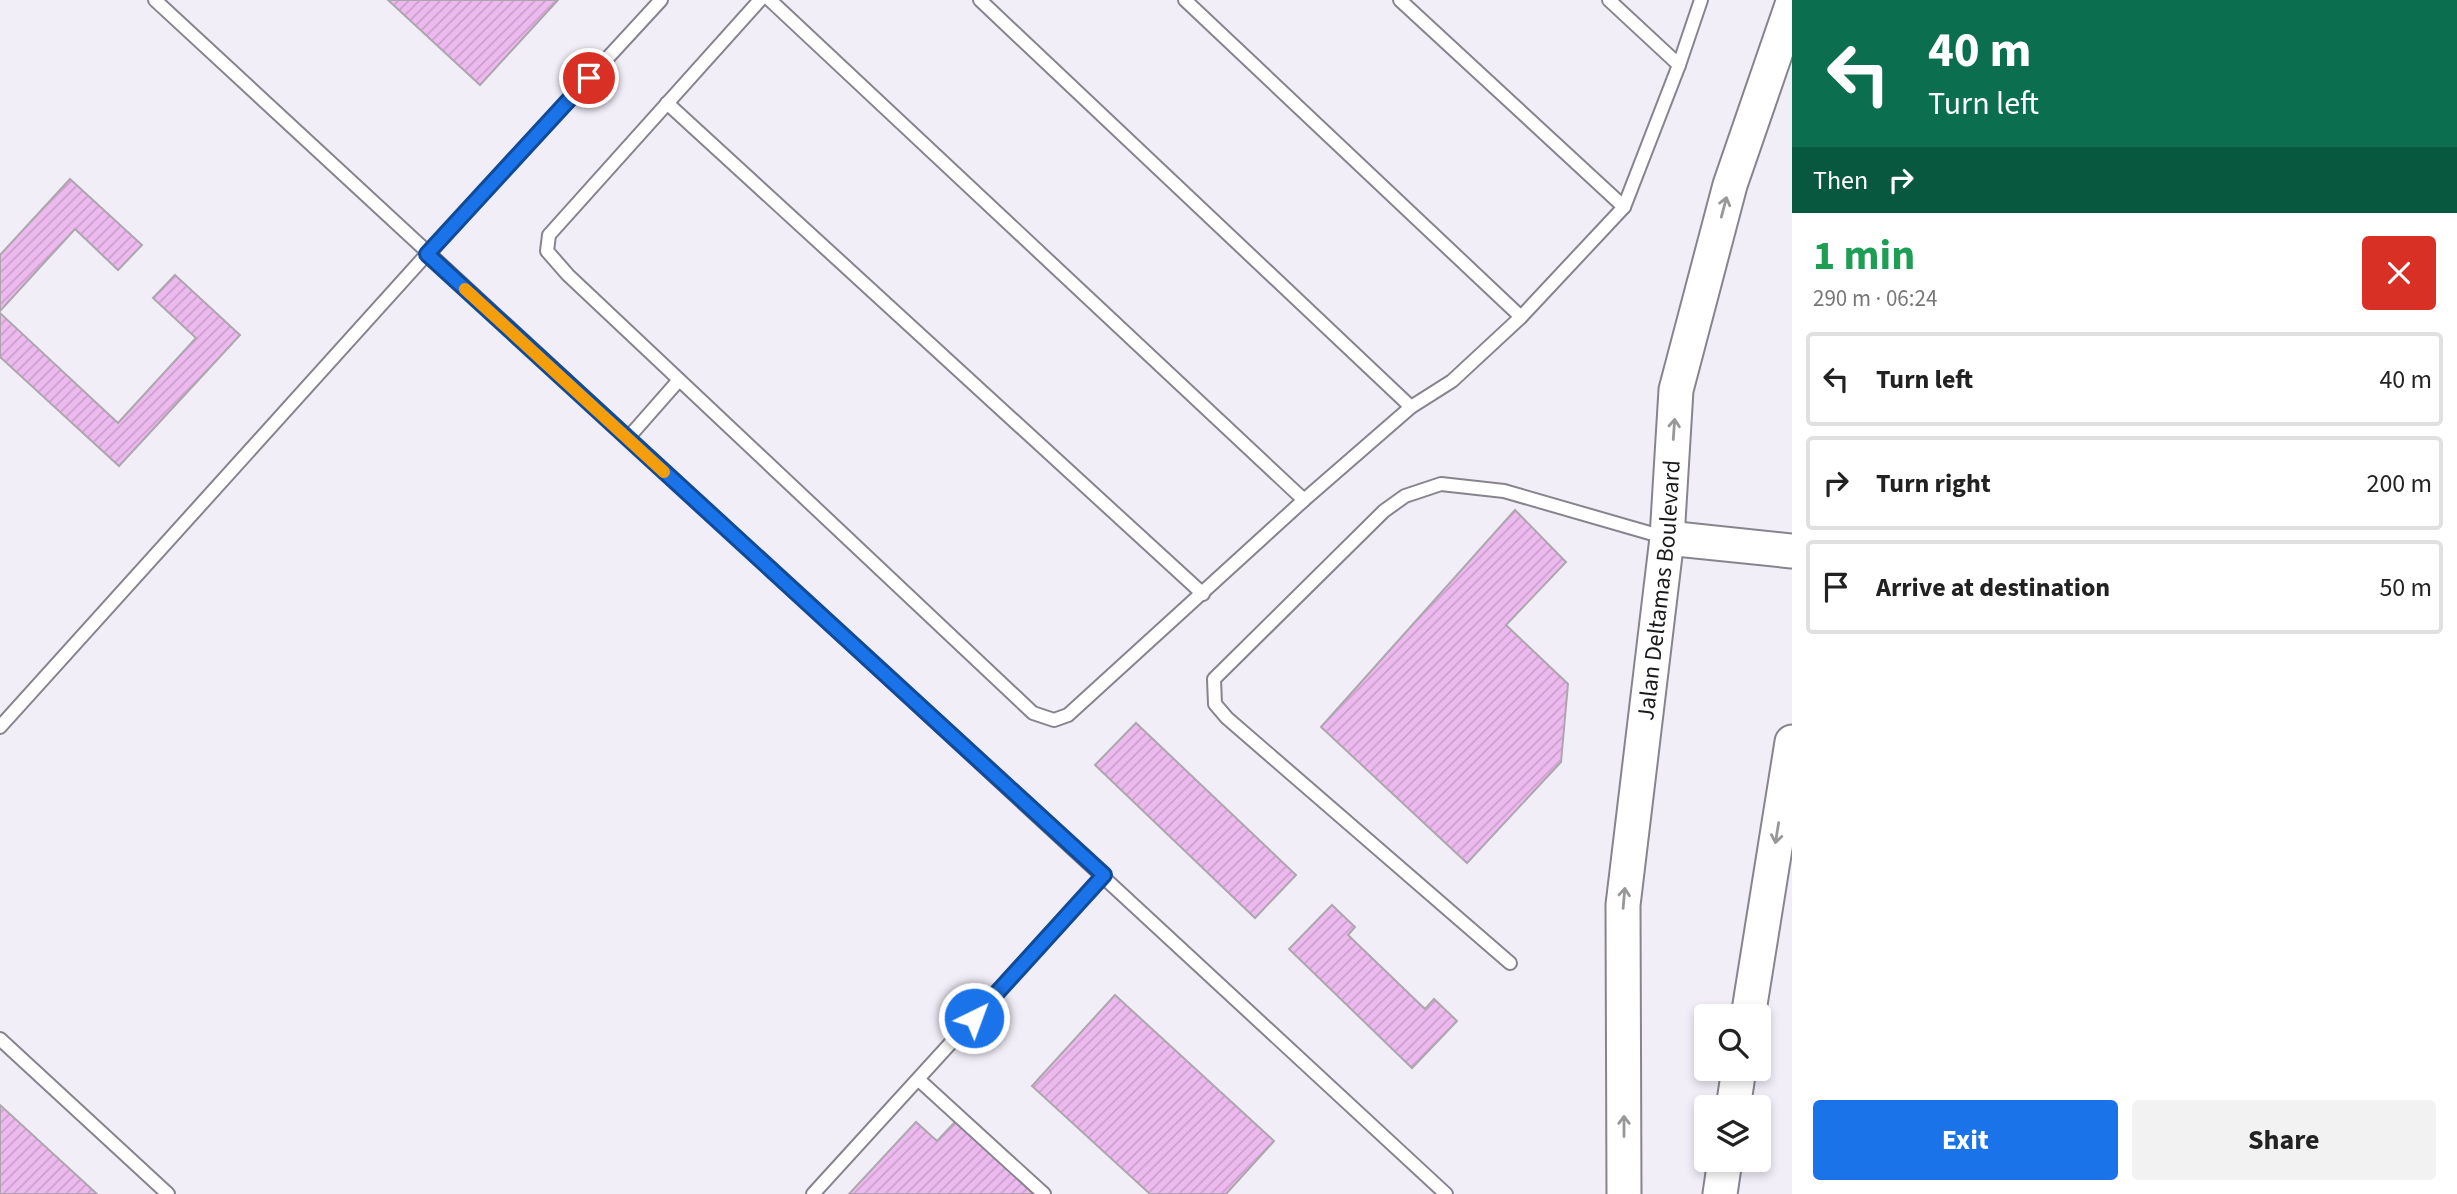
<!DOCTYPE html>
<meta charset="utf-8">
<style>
body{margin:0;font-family:"Source Sans 3",sans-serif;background:#f2f2f2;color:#222;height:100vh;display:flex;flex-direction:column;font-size:26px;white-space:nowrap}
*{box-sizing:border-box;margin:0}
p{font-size:23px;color:#767676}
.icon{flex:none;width:38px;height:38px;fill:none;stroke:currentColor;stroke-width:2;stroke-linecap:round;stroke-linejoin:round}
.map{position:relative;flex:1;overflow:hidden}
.sheet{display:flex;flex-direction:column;background:#fff;width:665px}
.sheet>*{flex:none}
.guide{background:#0b6e4f;color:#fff;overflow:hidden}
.buttons{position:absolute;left:1694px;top:1004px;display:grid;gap:14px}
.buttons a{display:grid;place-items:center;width:77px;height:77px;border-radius:7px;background:#fff;box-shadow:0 4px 10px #0003;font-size:35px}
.pin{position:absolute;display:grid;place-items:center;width:60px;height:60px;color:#fff;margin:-30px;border:4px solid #fff;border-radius:50%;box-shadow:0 2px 7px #0007}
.me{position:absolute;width:77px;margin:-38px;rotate:42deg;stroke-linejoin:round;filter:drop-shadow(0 0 5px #0008)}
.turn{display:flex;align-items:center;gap:24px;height:147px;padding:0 21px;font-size:32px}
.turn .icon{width:91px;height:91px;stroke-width:2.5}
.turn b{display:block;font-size:49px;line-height:60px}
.then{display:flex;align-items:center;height:66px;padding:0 21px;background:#0003;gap:14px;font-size:26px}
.round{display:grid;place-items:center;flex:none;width:74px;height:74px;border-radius:7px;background:#f2f2f2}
.head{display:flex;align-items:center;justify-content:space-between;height:119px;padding:0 21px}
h1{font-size:42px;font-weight:700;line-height:52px;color:#1e9e55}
.button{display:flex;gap:14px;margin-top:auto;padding:14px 21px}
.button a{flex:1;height:80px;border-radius:7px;background:#1a73e8;color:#fff;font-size:28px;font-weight:700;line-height:80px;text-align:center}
.button a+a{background:#f2f2f2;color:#222}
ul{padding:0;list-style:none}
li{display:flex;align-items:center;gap:21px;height:94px;margin:0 14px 10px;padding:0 7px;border:4px solid #e0e0e0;border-radius:7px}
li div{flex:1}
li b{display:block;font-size:26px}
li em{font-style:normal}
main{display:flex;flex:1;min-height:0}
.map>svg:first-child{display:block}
.building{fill:url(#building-hatch);stroke:#aea6ae;stroke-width:2}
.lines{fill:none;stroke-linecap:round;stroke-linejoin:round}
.lane-casing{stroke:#87848d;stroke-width:16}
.secondary-casing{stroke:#87848d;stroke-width:37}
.lane{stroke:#fff;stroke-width:12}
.secondary{stroke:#fff;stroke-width:33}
.oneway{stroke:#989899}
.route-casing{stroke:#114b97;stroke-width:18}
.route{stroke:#1a73e8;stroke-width:12}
.slow{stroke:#f59e0b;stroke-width:12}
.labels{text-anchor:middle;stroke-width:7;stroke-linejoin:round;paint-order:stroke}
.street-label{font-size:24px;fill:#1a191c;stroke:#f1eef8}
</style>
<main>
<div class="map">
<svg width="1792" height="1194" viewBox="0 0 1792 1194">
<defs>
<pattern id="building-hatch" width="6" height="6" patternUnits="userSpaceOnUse" patternTransform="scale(1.75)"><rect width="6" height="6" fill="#edbaef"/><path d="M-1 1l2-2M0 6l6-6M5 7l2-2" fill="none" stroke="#cb9fcc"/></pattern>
</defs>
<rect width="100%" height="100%" fill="#f1eef8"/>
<g class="building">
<path d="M 388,0 L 558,0 L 480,85 Z"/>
<path d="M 70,179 L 142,245 L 118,270 L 75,229 L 0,311 L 0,255 Z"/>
<path d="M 175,275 L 240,335 L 119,466 L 0,357 L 0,313 L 118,423 L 196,338 L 153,298 Z"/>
<path d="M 1515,510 L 1566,562 L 1506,625 L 1568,684 L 1561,762 L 1467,863 L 1321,727 Z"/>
<path d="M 1136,723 L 1296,875 L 1255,918 L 1095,765 Z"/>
<path d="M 1332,905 L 1355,927 L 1348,935 L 1425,1009 L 1434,999 L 1457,1021 L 1412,1068 L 1289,949 Z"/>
<path d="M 1115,995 L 1274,1141 L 1226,1194 L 1150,1194 L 1032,1086 Z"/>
<path d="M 0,1105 L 97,1194 L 0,1194 Z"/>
<path d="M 956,1121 L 1035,1194 L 849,1194 L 916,1122 L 937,1141 Z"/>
</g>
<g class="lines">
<defs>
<g id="lane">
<path d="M 155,0 C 583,400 1017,794 1446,1194"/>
<path d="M 760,0 L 549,235 L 547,251 L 568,275 L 1033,713 L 1054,720 L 1068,715 L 1304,500 L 1411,407 L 1452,381 L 1521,317 L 1624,207 L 1679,65 L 1701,0"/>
<path d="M 770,0 L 1304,500"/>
<path d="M 980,0 L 1411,407"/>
<path d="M 1185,0 L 1521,317"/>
<path d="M 1400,0 L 1624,207"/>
<path d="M 1609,0 L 1679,65"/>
<path d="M 667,103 L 1203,594"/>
<path d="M 628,438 L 679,380"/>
<path d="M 0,727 L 427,254 L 661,0"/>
<path d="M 1510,963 L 1227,718 L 1215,704 L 1214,679 L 1384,511 L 1405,496 L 1441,484 L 1504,491 L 1667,538"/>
<path d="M 0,1039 L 168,1194"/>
<path d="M 919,1080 L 1044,1194"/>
<path d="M 813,1194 L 1104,875"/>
</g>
<g id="secondary">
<path d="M 1667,538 L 1792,551"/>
<path d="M 1748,1017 L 1792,742"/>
<path d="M 1733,1108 L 1739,1069"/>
<path id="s1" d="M 1624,1194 L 1623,905 L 1667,538 L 1676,390 L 1730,185 L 1792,5"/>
<path d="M 1720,1194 L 1725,1160"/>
</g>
</defs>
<use href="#lane" class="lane-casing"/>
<use href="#secondary" class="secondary-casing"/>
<use href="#lane" class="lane"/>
<use href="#secondary" class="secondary"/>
</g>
<defs><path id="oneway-shaft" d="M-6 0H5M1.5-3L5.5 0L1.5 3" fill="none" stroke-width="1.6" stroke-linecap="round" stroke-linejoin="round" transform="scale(1.75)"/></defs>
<g class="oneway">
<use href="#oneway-shaft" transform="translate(1724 207) rotate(-75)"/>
<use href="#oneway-shaft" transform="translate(1674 429) rotate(-86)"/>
<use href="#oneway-shaft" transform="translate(1777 833) rotate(99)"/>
<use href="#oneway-shaft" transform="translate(1624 898) rotate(-85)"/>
<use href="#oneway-shaft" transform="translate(1624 1126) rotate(-90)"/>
</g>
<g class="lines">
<defs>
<path id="route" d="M 589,78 L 427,254 L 1104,875 L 974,1018"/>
</defs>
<use href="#route" class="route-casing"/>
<use href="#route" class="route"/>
<path class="slow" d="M 465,289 L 664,472"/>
</g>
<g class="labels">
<g class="street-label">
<text dy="8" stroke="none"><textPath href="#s1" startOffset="606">Jalan Deltamas Boulevard</textPath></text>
</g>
</g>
</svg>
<div class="buttons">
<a><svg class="icon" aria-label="search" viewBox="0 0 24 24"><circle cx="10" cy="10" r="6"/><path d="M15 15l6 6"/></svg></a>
<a><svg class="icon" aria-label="layers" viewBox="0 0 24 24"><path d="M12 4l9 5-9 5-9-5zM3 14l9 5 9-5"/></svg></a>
</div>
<div class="pin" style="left:589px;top:78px;background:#d93025"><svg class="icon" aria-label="arrive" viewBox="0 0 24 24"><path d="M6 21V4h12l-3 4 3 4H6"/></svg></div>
<svg class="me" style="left:974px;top:1018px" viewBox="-20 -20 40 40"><circle r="17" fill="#1a73e8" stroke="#fff" stroke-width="3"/><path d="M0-11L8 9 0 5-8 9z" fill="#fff"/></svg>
</div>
<section class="sheet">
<div class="guide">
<div class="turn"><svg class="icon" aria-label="left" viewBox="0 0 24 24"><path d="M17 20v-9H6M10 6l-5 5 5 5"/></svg><div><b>40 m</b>Turn left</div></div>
<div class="then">Then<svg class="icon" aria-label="right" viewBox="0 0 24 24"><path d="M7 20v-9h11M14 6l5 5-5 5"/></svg></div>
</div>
<div class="head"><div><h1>1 min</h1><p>290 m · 06:24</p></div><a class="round" style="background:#d93025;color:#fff"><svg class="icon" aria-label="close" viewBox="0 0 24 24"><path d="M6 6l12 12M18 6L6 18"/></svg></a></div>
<ul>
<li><svg class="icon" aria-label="left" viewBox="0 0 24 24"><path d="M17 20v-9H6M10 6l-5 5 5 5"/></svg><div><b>Turn left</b></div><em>40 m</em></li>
<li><svg class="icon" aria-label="right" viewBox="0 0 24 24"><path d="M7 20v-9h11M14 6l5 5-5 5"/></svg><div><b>Turn right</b></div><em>200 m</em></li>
<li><svg class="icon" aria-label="arrive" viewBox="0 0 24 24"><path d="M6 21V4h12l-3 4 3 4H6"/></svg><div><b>Arrive at destination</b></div><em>50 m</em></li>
</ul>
<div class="button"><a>Exit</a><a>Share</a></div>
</section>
</main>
